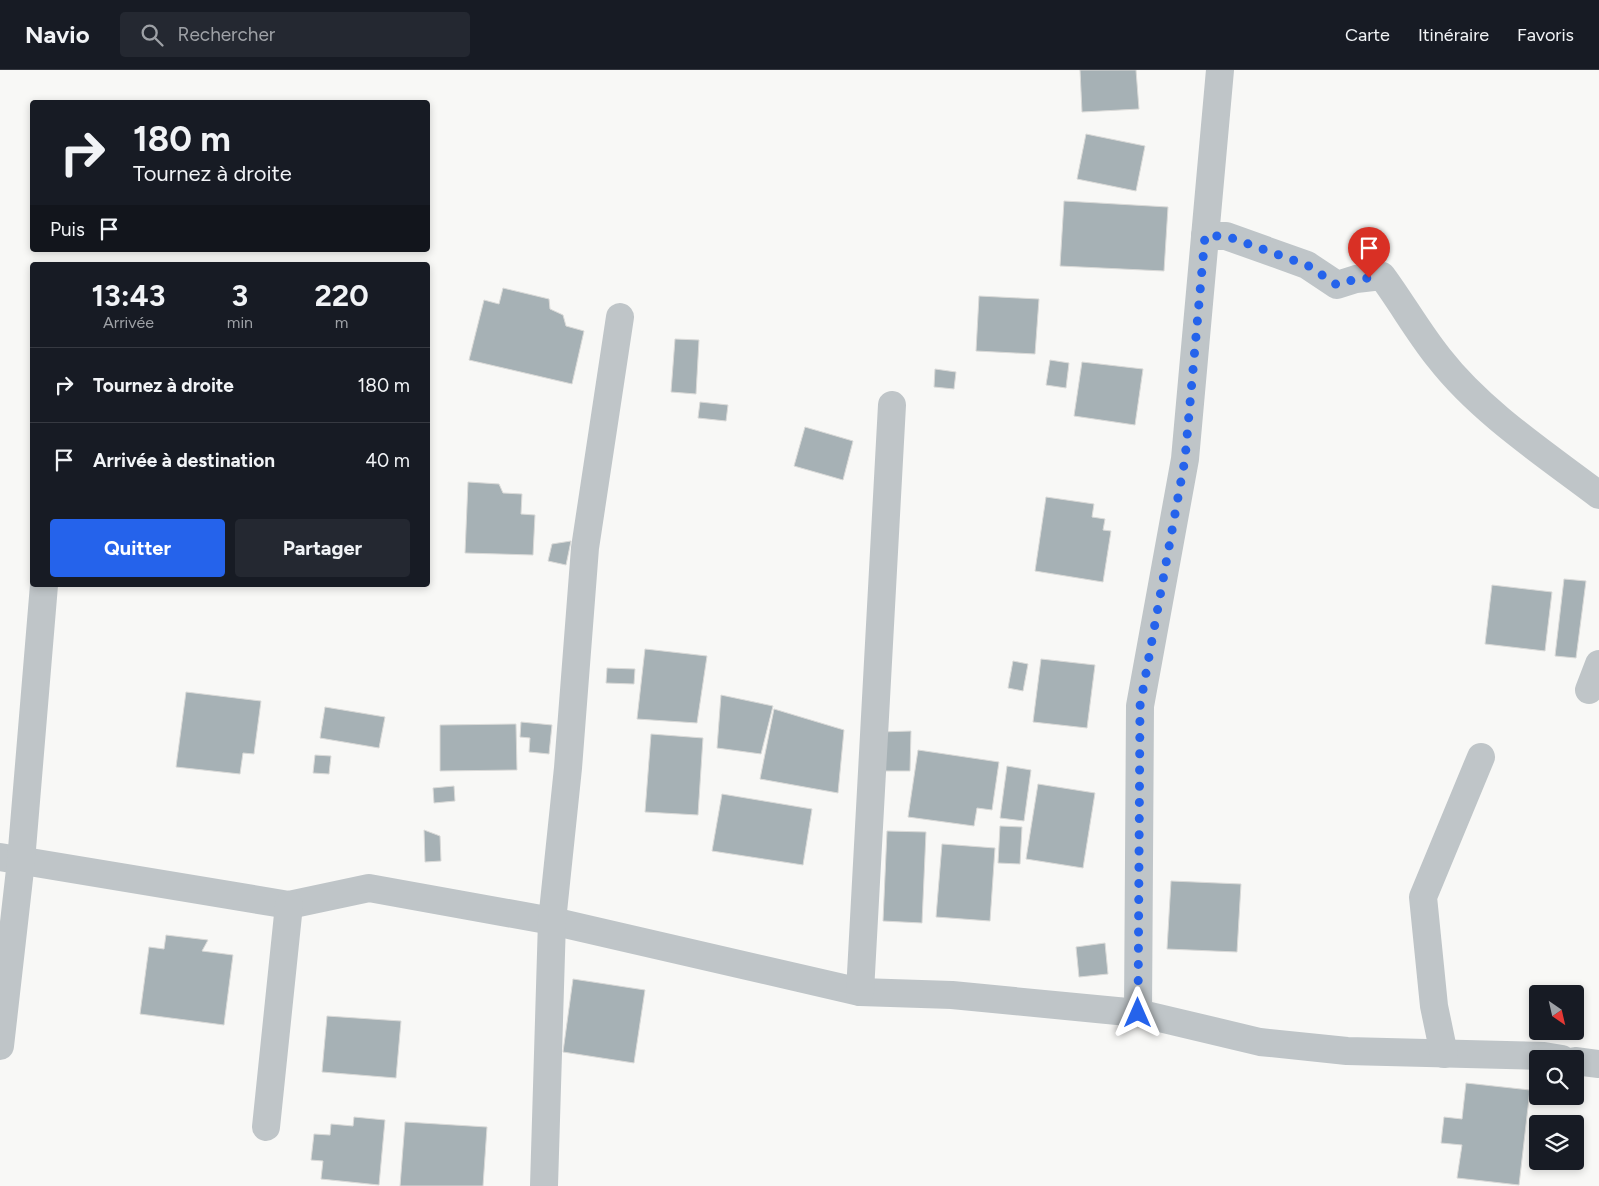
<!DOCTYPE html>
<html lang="fr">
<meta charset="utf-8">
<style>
body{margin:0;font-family:Figtree,sans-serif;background:#242831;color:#f1f3f6;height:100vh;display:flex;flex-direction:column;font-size:19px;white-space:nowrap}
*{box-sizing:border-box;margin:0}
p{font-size:16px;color:#9ea1a6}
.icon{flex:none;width:28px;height:28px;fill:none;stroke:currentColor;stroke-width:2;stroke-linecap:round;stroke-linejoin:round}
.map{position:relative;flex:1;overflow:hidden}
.drawer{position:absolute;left:30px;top:192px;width:400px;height:325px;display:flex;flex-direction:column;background:#171b24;border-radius:5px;box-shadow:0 2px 8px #0003}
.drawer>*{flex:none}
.banner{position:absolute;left:30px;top:30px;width:400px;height:152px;border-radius:5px;box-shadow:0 2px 8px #0003;background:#171b24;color:#f1f3f6;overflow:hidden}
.needle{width:32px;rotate:146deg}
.controls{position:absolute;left:1529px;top:915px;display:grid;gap:10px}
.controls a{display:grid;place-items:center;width:55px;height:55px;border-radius:5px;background:#171b24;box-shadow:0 2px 8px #0003;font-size:25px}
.pin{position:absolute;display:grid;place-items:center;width:42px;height:42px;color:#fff;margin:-51px -21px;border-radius:50% 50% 50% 0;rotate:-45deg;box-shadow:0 0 5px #0007}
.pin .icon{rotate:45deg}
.me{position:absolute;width:55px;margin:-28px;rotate:0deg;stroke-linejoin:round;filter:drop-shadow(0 0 4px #0008)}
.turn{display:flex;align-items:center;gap:18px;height:105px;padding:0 20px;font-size:22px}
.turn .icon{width:65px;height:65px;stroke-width:2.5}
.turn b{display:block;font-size:35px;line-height:42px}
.then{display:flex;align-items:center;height:48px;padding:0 20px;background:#0003;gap:10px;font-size:19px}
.eta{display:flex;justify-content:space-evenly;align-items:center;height:85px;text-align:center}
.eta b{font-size:30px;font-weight:700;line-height:35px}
.cta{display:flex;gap:10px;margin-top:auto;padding:10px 20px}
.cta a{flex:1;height:58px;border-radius:5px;background:#2563eb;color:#fff;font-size:20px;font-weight:700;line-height:58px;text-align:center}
.cta a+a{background:#242831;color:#f1f3f6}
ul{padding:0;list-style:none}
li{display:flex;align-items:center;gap:15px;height:75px;padding:0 20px;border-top:1px solid #363941}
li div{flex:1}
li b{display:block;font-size:19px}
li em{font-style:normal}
header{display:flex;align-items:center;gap:30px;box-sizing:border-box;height:70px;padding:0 25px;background:#171b24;border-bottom:1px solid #363941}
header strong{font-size:24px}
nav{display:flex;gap:28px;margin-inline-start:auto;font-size:18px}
.search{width:350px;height:45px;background:#242831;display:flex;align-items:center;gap:12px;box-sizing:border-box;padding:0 18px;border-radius:5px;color:#9ea1a6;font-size:19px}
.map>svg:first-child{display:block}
.building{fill:#a6b1b5;stroke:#dadad8}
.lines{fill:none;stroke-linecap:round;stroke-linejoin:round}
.street{stroke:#bfc5c8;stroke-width:28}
.route{stroke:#2563eb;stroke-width:9;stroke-dasharray:0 16.2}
</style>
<header>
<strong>Navio</strong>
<div class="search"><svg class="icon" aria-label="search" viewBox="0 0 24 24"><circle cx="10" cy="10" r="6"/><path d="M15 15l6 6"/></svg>Rechercher</div>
<nav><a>Carte</a><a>Itinéraire</a><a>Favoris</a></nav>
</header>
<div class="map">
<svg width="1599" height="1116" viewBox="0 0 1599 1116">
<rect width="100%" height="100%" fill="#f8f8f6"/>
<g class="building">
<path d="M 1080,0 L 1136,0 L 1139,39 L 1082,42 Z"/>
<path d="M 1086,64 L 1145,76 L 1136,121 L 1077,109 Z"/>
<path d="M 1064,131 L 1168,137 L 1164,201 L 1060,196 Z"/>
<path d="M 503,218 L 549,229 L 550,239 L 563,245 L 566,256 L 584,261 L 572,314 L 469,290 L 484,230 L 499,234 Z"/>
<path d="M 979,226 L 1039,229 L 1035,284 L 976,281 Z"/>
<path d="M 675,269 L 699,270 L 696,324 L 671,322 Z"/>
<path d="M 1050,290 L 1069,293 L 1066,318 L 1046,315 Z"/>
<path d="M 1082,292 L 1143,299 L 1135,355 L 1074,346 Z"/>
<path d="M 935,299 L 956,302 L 954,319 L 934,317 Z"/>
<path d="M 700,332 L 728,335 L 726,351 L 698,348 Z"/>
<path d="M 805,357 L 853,371 L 843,410 L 794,396 Z"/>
<path d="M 468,412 L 499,414 L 503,423 L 522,424 L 521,444 L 535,445 L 533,485 L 465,483 Z"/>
<path d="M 1046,427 L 1094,434 L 1092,447 L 1105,449 L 1103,460 L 1111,461 L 1103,512 L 1035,501 Z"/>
<path d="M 571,471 L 566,495 L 548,491 L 552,474 Z"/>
<path d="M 1564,509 L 1586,511 L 1576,588 L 1555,586 Z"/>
<path d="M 1492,515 L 1552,522 L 1545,581 L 1485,574 Z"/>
<path d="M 645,579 L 707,586 L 697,653 L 637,649 Z"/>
<path d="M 1041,589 L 1095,595 L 1087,658 L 1033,652 Z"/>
<path d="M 1013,591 L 1028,594 L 1023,621 L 1008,618 Z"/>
<path d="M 607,598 L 635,599 L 634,614 L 606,613 Z"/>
<path d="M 186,622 L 261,631 L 254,684 L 243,683 L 240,704 L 176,697 Z"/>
<path d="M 721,625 L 773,636 L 761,684 L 717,678 Z"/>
<path d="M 325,637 L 385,647 L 379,678 L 320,668 Z"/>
<path d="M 774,639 L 844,660 L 838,723 L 760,709 Z"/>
<path d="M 521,652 L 552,655 L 549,684 L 529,682 L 530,668 L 520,667 Z"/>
<path d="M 516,654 L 517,700 L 440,701 L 440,655 Z"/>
<path d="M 911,661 L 910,701 L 880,701 L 880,662 Z"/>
<path d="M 651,664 L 703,668 L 698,745 L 645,742 Z"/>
<path d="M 918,680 L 999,692 L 992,740 L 977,738 L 974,756 L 908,747 Z"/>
<path d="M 315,685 L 331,686 L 329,704 L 313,703 Z"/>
<path d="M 1007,696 L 1031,700 L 1024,751 L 1000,748 Z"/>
<path d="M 1038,714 L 1095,723 L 1083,798 L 1026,789 Z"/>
<path d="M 454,716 L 455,731 L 434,733 L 433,718 Z"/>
<path d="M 722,724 L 812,739 L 803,795 L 712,781 Z"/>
<path d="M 1000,756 L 1022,757 L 1020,794 L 998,793 Z"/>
<path d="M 424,760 L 440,766 L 441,791 L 425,792 Z"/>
<path d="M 887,761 L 926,762 L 922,853 L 883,851 Z"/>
<path d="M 942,774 L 995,778 L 990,851 L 936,847 Z"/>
<path d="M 1171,811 L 1241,814 L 1237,882 L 1167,879 Z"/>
<path d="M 166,865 L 208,870 L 202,881 L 233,885 L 224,955 L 140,944 L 149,877 L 164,879 Z"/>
<path d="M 1105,873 L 1108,904 L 1079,907 L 1076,877 Z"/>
<path d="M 573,909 L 645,920 L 634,993 L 563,982 Z"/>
<path d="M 327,946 L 401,951 L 396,1008 L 322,1002 Z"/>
<path d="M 1466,1013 L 1530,1020 L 1519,1115 L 1457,1108 L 1462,1075 L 1441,1073 L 1444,1047 L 1462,1049 Z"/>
<path d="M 354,1047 L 385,1050 L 379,1115 L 321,1109 L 323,1091 L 311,1090 L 314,1064 L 330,1065 L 331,1054 L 353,1056 Z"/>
<path d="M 405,1052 L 487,1057 L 483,1116 L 400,1116 Z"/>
</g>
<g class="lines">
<g class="street">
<path d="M 1205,166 L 1226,166 L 1307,195 L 1337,215 L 1356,209 L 1382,206 C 1402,233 1418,262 1439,288 C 1481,342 1545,384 1599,425"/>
<path d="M 1589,620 L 1599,594"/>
<path d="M 0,787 L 289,835 L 369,818 L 552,851 L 860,922 L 952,925 L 1138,943 L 1260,972 L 1347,981 L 1544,986 L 1562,989"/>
<path d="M 860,922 L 892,335"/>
<path d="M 1138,943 L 1140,636 L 1185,389 L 1220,0"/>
<path d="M 0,976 L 21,791 L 44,515"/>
<path d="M 1444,984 L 1434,936 L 1423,827 L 1481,687"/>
<path d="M 1575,991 L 1599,994"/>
<path d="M 266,1057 L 289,835"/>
<path d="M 544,1116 L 552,851 L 568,698 L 585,478 L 620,247"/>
</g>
</g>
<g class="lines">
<path class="route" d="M 1138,943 L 1140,636 L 1185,389 L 1205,166 L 1226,166 L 1307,195 L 1337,215 L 1356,209 L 1369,208"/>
</g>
</svg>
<div class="controls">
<a><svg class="needle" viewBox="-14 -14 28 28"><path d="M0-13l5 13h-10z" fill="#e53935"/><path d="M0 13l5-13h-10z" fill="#9ea1a6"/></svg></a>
<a><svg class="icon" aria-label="search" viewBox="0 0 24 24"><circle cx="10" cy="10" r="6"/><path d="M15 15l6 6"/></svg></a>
<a><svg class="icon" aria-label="layers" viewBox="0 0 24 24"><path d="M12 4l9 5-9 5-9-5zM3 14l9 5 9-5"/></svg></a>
</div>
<div class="pin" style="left:1369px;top:208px;background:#d93025"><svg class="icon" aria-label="arrive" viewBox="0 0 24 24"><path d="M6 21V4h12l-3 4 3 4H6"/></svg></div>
<svg class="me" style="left:1138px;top:943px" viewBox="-20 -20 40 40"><path d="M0-17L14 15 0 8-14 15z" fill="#2563eb" stroke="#fff" stroke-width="4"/></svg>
<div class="banner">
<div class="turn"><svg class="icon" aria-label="right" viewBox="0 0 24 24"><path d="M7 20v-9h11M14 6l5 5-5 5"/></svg><div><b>180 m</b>Tournez à droite</div></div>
<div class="then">Puis<svg class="icon" aria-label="arrive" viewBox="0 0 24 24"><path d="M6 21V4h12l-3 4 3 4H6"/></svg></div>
</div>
<section class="drawer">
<div class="eta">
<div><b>13:43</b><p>Arrivée</p></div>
<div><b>3</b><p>min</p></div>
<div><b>220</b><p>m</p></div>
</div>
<ul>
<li><svg class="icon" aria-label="right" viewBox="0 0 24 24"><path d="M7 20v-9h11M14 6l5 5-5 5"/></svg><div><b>Tournez à droite</b></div><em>180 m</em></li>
<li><svg class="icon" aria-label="arrive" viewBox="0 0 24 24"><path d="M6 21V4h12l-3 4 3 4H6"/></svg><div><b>Arrivée à destination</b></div><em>40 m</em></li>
</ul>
<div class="cta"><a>Quitter</a><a>Partager</a></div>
</section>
</div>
